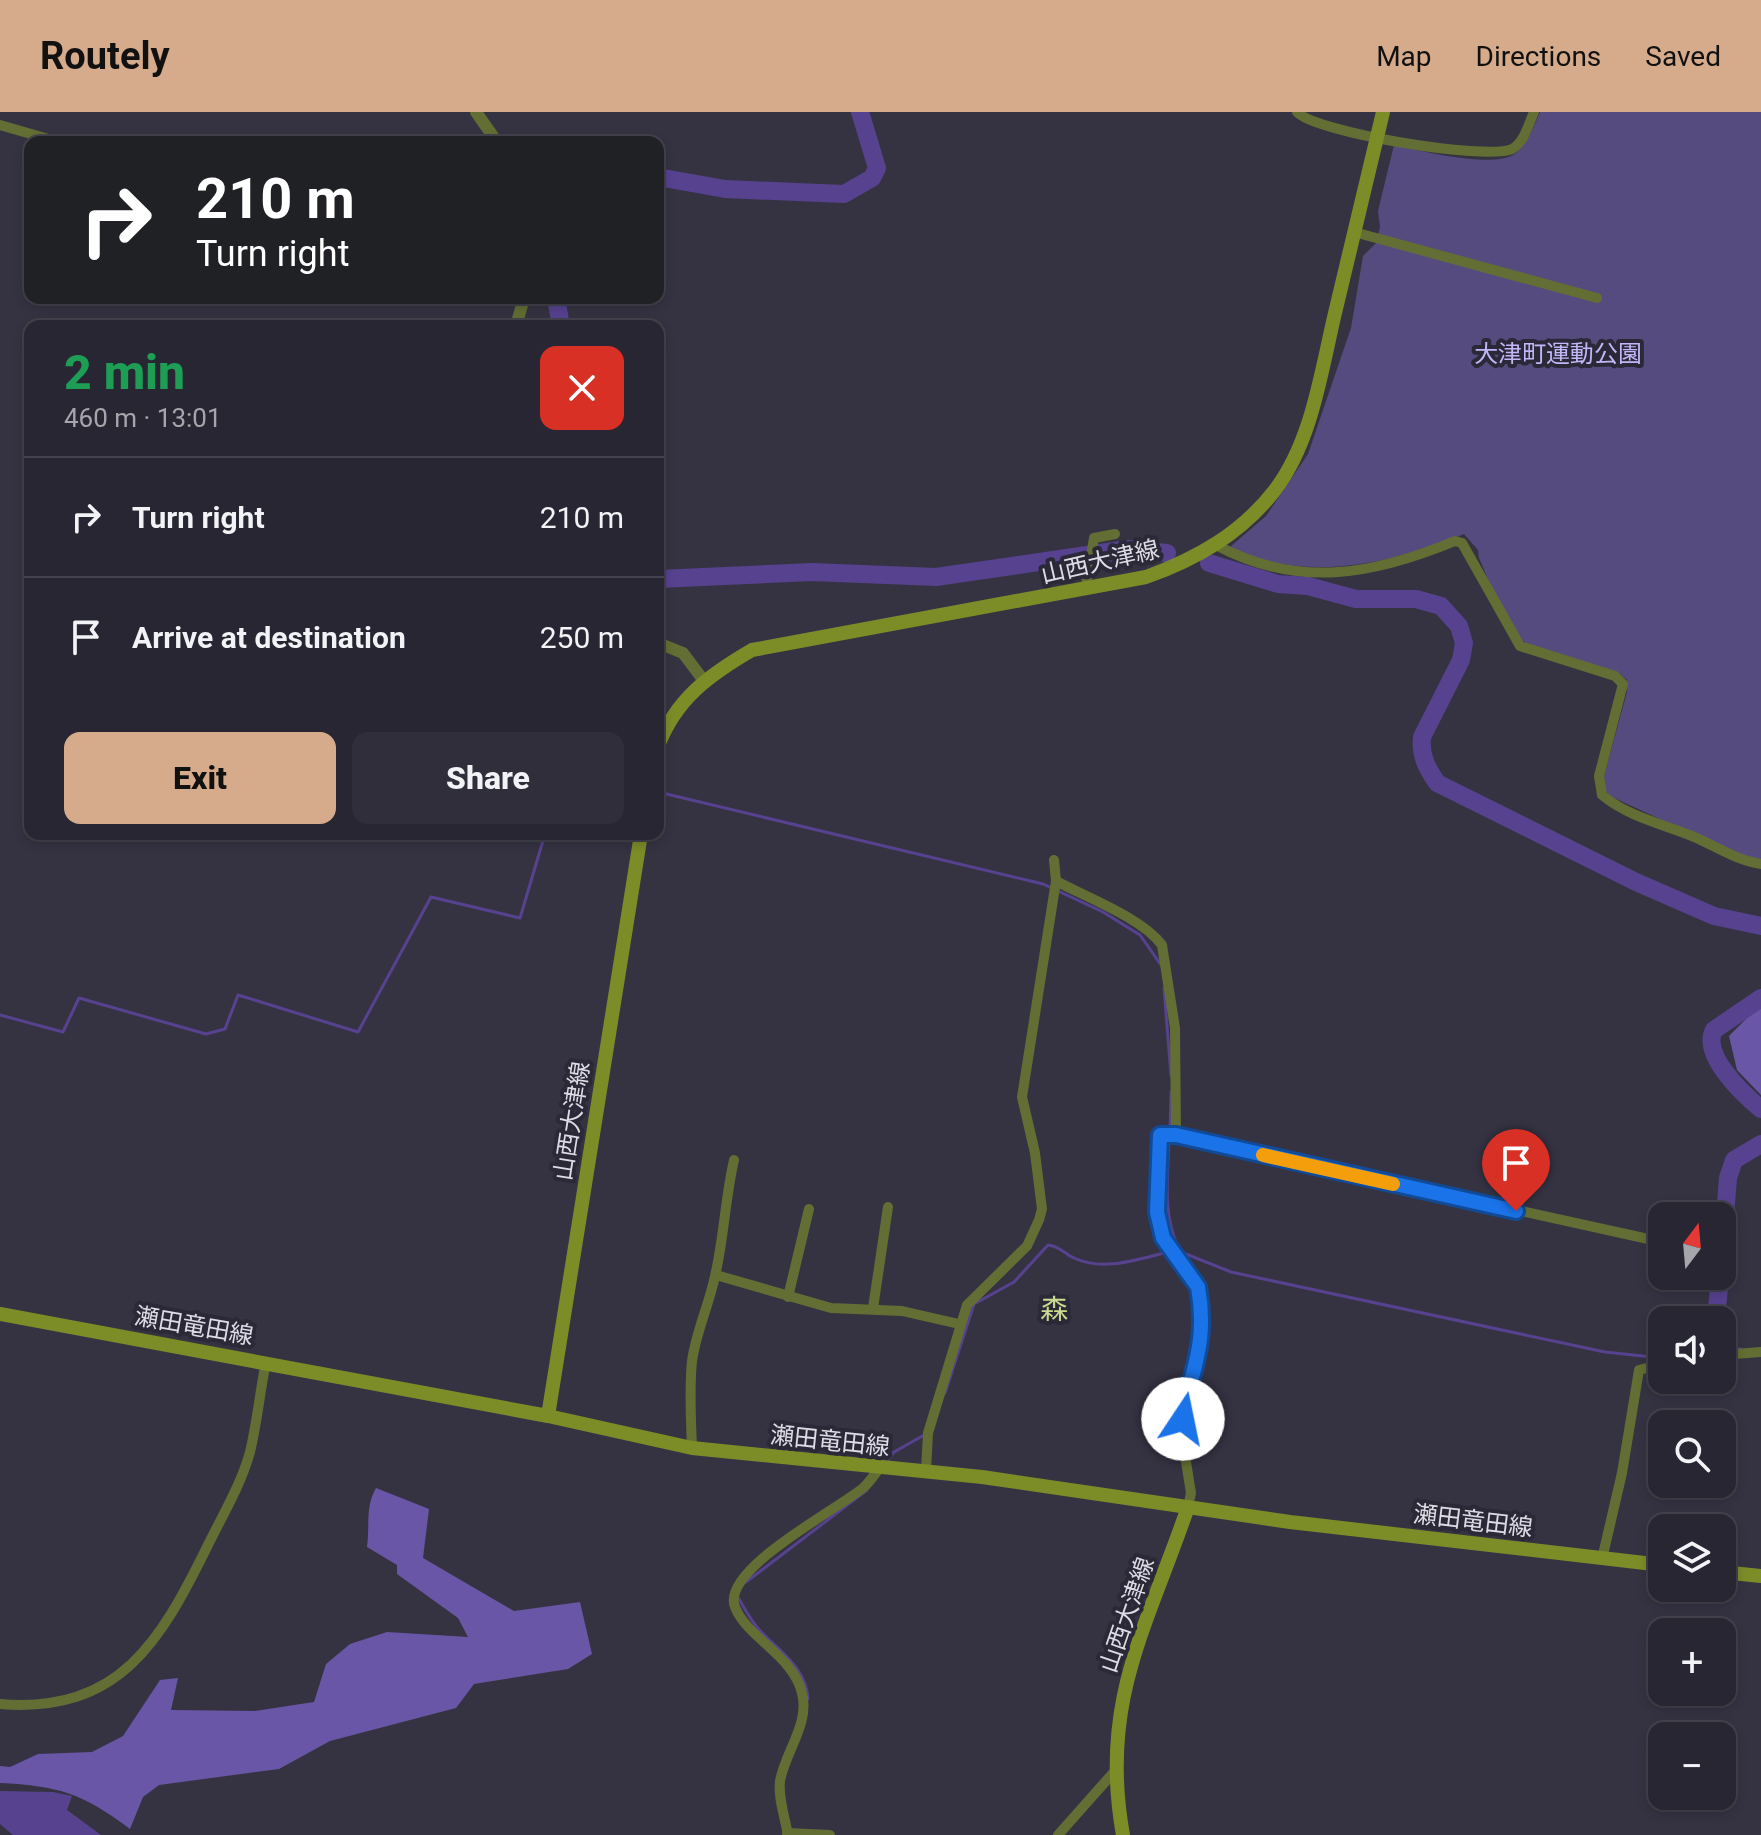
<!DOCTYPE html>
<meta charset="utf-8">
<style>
body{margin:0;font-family:Roboto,"Noto Sans JP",sans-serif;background:#302e3a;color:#f1f3f6;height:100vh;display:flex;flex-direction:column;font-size:30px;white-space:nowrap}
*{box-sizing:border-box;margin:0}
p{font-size:26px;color:#a5a5ac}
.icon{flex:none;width:44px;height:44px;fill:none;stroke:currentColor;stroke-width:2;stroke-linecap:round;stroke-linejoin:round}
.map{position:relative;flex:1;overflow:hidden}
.sheet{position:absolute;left:24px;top:208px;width:640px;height:520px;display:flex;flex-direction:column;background:#282632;border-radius:16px;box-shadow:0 4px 12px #0003,0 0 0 2px #44434d}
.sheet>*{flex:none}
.banner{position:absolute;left:24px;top:24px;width:640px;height:168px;border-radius:16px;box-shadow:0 4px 12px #0003,0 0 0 2px #44434d;background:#202124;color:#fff;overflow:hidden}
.needle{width:52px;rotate:16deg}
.fabs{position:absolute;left:1648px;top:1090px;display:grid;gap:16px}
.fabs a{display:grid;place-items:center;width:88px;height:88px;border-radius:16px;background:#282632;box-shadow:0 4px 12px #0003,0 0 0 2px #44434d;font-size:40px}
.pin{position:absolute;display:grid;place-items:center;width:68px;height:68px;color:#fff;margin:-82px -34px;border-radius:50% 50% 50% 0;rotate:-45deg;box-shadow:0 0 8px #0007}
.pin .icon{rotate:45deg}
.me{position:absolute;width:88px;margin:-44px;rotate:11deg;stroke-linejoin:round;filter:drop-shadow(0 0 6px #0008)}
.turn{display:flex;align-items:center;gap:28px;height:168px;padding:0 40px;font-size:36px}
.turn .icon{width:104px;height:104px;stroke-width:2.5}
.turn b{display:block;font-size:56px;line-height:68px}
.round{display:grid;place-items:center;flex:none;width:84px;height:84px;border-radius:16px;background:#302e3a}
.overview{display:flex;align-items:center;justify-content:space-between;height:136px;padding:0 40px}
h1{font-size:48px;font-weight:800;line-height:60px;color:#1e9e55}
.button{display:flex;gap:16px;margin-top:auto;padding:16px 40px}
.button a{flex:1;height:92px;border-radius:16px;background:#d6ab8b;color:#111;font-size:32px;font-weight:800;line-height:92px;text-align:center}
.button a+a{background:#302e3a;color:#f1f3f6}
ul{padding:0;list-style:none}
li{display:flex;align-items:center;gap:24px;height:120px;padding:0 40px;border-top:2px solid #44434d}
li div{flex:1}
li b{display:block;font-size:30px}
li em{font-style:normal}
header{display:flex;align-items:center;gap:48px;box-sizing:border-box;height:112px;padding:0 40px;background:#d6ab8b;color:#111}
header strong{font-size:38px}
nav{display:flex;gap:44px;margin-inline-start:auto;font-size:28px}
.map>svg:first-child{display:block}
.green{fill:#564b7f}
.forest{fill:#6a56a6}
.water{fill:#574290}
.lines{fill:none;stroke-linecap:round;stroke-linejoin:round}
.stream{stroke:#574290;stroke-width:3}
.river{stroke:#574290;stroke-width:18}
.minor{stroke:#636e34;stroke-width:10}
.tertiary{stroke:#636e34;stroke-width:12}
.secondary{stroke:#7c8d28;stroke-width:14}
.route-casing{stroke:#114b97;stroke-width:20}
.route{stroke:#1a73e8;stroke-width:14}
.slow{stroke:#f59e0b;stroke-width:14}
.labels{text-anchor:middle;stroke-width:8;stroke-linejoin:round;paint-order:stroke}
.park-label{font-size:24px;fill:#c2b6f8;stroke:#2b2937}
.street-label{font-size:24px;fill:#dddce5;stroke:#2b2937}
.quarter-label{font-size:28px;fill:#cadb8f;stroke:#2b2937}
</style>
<header>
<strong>Routely</strong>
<nav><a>Map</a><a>Directions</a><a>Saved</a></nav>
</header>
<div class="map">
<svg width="1761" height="1723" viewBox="0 0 1761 1723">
<rect width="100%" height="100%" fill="#353342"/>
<path class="green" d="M 1540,0 L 1761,0 L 1761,748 L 1729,739 L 1610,684 L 1605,678 L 1604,664 L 1627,580 L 1627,568 L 1619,561 L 1529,534 C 1504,514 1492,475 1479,446 L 1478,438 L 1464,422 C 1391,452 1304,472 1230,435 L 1266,404 L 1308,342 L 1351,216 L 1363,144 L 1376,131 L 1380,115 L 1378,99 L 1394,33 C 1421,39 1489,56 1513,43 C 1527,35 1534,14 1540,0 Z"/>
<g class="forest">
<path d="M 1761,892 L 1761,983 L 1737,958 L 1729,924 Z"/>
<path d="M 376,1376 L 429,1397 L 423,1446 L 514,1499 L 580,1490 L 592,1542 L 568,1557 L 474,1572 L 456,1596 L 330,1629 L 279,1657 L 159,1673 L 143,1685 L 130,1717 C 82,1681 59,1674 0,1671 L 0,1654 L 10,1655 L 38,1642 L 92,1640 L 123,1624 L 160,1568 L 178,1566 L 171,1598 L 255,1599 L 314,1590 L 326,1552 L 350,1532 L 387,1520 L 468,1525 L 458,1506 L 397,1462 L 397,1453 L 367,1435 C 370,1414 365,1395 376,1376 Z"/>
</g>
<path class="water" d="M 0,1679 L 53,1680 L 72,1684 L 67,1698 L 101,1723 L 13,1723 L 0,1712 Z"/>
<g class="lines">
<g class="stream">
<path d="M 658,680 L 1043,772 L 1103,800 L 1140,823 L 1161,853"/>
<path d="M 1164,876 L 1171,964"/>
<path d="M 0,903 L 63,920 L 79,886 L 206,922 L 225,917 L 238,883 L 358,920 L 431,785 L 520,806 L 545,722"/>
<path d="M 1170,1020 L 1171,980"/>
<path d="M 1169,1028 C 1168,1065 1162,1103 1179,1137"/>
<path d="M 1176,1138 L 1231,1160 L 1605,1240 L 1662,1246"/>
<path d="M 1722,1238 L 1741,1237"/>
<path d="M 945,1281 L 974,1192 L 1014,1170 L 1048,1133 C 1060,1134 1066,1143 1074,1146 C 1104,1160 1138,1147 1168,1140"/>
<path d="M 887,1349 L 894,1340 L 926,1322"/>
<path d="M 746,1470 L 867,1378"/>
<path d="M 739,1487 C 744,1496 750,1506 756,1514 C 775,1537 806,1553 808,1587"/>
</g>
<g class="river">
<path d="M 658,65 L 725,77 L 844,82 L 872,66 L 877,56 L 860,0"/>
<path d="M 556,186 L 561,214"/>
<path d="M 1209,451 L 1278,472 L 1308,474 L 1356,487 L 1416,487 L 1441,494 L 1459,514 L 1464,531 L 1461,548 L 1422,625 C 1420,644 1427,656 1437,671 L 1636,770 L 1714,804 L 1761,814"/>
<path d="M 658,467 L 812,460 L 936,465 L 1128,437 L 1167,441"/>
<path d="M 1761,886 L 1714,918 C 1701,943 1743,982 1761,997"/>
<path d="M 1722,1141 L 1728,1066 L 1734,1048 L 1761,1032"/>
<path d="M 1716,1208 L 1720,1164"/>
</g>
<g class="minor">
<path d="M 1297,0 C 1314,20 1486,49 1512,37 C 1524,31 1529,11 1534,0"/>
<path d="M 0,13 L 59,30"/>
<path d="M 1354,120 L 1597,186"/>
<path d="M 1216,433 C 1298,477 1373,463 1455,429 L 1462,431 L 1520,534 L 1615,564 L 1623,572 L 1599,664 L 1602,683 C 1627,704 1662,712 1692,724 C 1716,734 1735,748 1761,752"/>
<path d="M 1085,478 L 1094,426 L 1115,422"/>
<path d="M 1056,769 C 1086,785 1142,806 1162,833 L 1175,916 L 1176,1023"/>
<path d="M 716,1163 L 831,1196 L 902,1199 L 959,1212"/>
<path d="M 788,1185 L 809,1097"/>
<path d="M 873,1196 L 888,1095"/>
<path d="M 1722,1243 L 1761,1240"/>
<path d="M 692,1336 C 691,1307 689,1278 692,1249 C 696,1220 709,1193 715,1164 C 724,1126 725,1087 734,1048"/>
<path d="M 926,1359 L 928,1321 L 967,1193 L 1027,1134 L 1039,1108 L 1042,1097 L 1035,1041 L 1022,985 L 1056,769 L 1054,748"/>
<path d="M 1188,1395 L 1191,1381 L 1182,1325 L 1184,1290 L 1197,1248 L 1200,1183 L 1198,1175 L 1163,1126 L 1157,1100 L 1160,1023 L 1176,1023 L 1662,1130"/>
<path d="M 1602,1447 L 1622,1361 L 1639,1258 L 1662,1252"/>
<path d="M 0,1592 C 120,1602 161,1528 207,1435 C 222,1404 241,1373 250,1340 C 257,1311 260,1279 266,1250"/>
<path d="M 787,1721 L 830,1723"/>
<path d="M 788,1723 C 785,1706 778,1686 780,1669 C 785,1640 810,1612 802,1581 C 793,1543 747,1526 735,1495 C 720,1458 838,1397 863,1376 C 869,1371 874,1363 879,1357"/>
<path d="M 1058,1723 L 1114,1660"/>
</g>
<g class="tertiary">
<path d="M 476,0 L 497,30"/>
<path d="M 516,214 L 524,186"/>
<path d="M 658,531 L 683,541 L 704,569"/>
</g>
<g class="secondary">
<path d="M 658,634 C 676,587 709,563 752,538 L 1146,465 C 1196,447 1241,422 1275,378 C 1312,329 1321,260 1335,201 C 1351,134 1367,67 1383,0"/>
<path d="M 0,1202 L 548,1304 L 692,1336 L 982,1365 L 1290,1410 L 1662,1453"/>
<path d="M 548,1304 L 641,722"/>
<path d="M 1722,1460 L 1761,1464"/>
<path d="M 1123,1723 C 1099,1590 1147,1515 1188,1395"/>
</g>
</g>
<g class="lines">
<defs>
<path id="route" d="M 1183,1307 C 1184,1285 1193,1267 1197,1245 C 1202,1223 1202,1197 1198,1175 L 1163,1126 L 1157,1100 L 1160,1023 L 1176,1023 L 1516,1099"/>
</defs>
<use href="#route" class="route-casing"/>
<use href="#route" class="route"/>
<path class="slow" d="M 1263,1043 L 1393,1072"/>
</g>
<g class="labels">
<g class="park-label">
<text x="1558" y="250">大津町運動公園</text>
</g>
<g class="street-label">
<text transform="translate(1100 450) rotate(-13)" y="8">山西大津線</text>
<text transform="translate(572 1009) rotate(-81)" y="8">山西大津線</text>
<text transform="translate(194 1214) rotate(10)" y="8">瀬田竜田線</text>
<text transform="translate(830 1329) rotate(6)" y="8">瀬田竜田線</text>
<text transform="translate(1473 1409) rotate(7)" y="8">瀬田竜田線</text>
<text transform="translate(1127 1503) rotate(-71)" y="8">山西大津線</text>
</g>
<g class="quarter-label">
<text x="1054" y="1207">森</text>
</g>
</g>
</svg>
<div class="fabs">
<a><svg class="needle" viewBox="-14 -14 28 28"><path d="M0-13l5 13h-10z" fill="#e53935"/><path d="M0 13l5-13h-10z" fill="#a5a5ac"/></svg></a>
<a><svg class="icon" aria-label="sound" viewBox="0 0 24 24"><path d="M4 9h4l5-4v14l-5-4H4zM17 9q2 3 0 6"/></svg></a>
<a><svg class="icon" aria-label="search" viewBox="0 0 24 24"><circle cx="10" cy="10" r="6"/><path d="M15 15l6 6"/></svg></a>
<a><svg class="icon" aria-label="layers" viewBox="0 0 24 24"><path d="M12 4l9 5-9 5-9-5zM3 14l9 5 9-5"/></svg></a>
<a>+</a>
<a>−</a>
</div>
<div class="pin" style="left:1516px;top:1099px;background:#d93025"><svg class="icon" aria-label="arrive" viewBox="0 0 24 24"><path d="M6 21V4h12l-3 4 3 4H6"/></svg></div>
<svg class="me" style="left:1183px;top:1307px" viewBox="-20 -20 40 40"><circle r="19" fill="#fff"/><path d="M0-13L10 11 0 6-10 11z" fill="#1a73e8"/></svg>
<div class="banner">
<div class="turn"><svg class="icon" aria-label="right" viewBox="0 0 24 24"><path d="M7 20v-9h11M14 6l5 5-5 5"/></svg><div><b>210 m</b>Turn right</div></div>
</div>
<section class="sheet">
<div class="overview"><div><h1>2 min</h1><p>460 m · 13:01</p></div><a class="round" style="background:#d93025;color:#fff"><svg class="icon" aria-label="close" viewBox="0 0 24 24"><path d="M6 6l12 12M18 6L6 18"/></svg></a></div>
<ul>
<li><svg class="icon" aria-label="right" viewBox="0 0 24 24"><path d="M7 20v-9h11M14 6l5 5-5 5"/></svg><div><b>Turn right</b></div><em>210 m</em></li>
<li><svg class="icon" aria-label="arrive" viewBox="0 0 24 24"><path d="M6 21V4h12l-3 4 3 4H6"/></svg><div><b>Arrive at destination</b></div><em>250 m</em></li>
</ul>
<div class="button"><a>Exit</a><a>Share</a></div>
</section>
</div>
